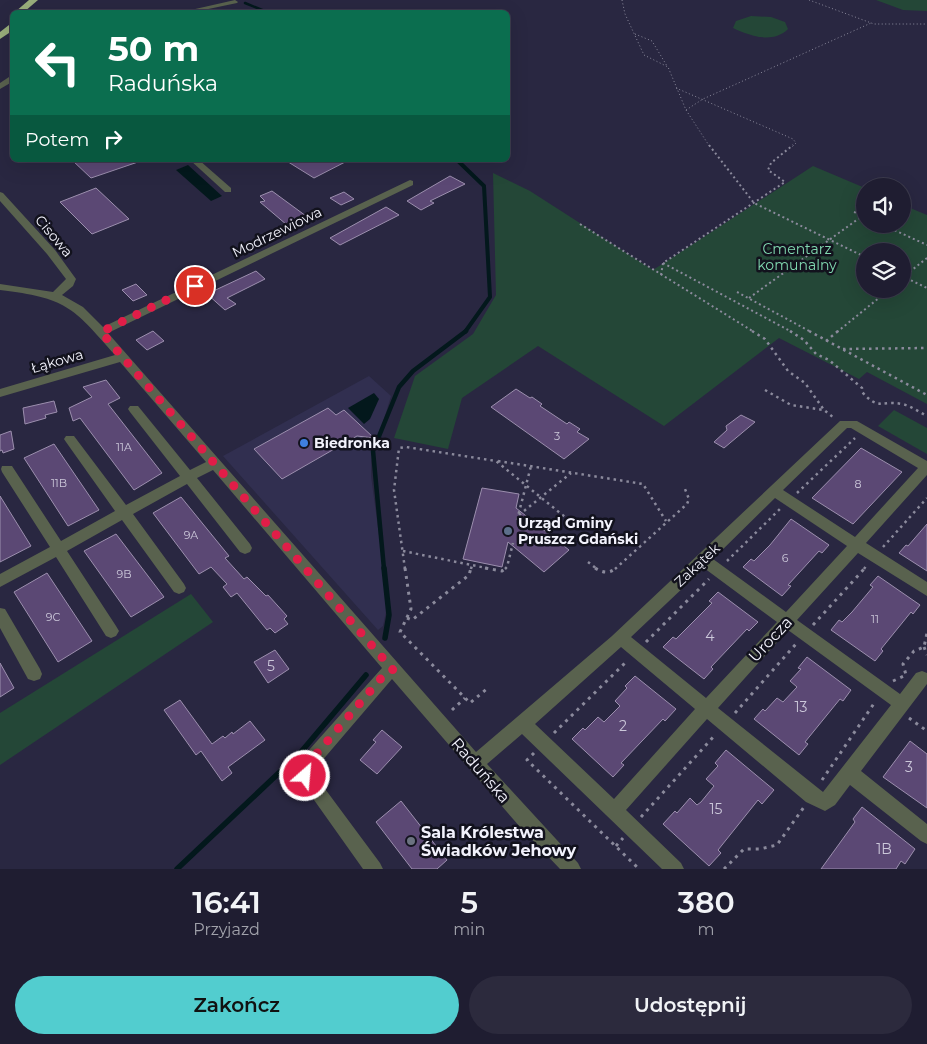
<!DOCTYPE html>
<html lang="pl">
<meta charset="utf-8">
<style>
body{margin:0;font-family:Montserrat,sans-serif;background:#2c2a3d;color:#f1f3f6;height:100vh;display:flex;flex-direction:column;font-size:19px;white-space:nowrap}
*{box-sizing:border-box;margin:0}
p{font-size:16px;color:#a1a2ab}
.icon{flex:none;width:28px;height:28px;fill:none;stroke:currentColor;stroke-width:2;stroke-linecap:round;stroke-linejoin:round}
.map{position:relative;height:869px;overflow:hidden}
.panel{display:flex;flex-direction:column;background:#1f1d31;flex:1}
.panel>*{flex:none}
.top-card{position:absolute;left:10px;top:10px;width:500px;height:152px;border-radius:8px;box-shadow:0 5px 20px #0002,0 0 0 1px #3c3b4d;background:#0b6e4f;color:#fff;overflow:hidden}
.buttons{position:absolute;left:856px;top:178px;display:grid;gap:10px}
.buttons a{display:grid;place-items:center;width:55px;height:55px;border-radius:50%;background:#1f1d31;box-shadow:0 5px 20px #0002,0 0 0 1px #3c3b4d;font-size:25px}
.pin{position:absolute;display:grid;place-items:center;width:42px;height:42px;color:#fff;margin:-21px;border:2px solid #fff;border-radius:50%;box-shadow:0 1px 5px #0007}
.me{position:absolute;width:55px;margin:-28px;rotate:27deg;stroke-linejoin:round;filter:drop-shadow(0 0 4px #0008)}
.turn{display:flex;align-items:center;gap:18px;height:105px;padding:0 15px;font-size:22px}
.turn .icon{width:65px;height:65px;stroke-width:2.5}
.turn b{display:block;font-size:35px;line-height:42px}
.then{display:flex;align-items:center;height:48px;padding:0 15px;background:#0003;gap:10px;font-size:19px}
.eta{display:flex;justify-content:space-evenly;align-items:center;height:85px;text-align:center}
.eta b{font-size:30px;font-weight:600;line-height:35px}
.primary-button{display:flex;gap:10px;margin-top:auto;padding:10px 15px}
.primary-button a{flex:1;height:58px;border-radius:30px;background:#52cdcf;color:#111;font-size:20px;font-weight:600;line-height:58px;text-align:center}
.primary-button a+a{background:#2c2a3d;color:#f1f3f6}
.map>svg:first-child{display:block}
.built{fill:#312f50}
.green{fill:#244737;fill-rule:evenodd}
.water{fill:#03181c}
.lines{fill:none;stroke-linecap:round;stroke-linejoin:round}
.stream-far3{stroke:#03181c;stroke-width:2.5}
.stream-far2{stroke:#03181c;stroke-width:4}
.stream-far1{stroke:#03181c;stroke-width:4.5}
.stream{stroke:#03181c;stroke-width:5.5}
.building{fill:#5b4874;stroke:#9c8fae}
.path-far3{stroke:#8b8a9c;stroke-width:1;stroke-dasharray:1 2.5;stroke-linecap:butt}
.path-far2{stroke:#8b8a9c;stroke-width:2;stroke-dasharray:2 3;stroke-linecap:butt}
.path-far1{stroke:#8b8a9c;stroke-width:2.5;stroke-dasharray:2.5 4;stroke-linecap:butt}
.path{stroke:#8b8a9c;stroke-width:3;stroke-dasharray:3 5;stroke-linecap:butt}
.minor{fill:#59624e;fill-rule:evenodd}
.highway{fill:#99ae7b;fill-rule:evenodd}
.route{stroke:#e11d48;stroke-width:9;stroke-dasharray:0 16.2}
.shop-dot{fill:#3f7fe0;stroke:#12121d;stroke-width:2}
.service-dot{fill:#5c6f8a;stroke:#12121d;stroke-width:2}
.worship-dot{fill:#6b7280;stroke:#12121d;stroke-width:2}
.labels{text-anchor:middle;stroke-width:5;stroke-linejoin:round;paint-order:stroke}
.number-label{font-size:11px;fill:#ccc8da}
.street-label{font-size:14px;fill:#f2f2fc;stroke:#12121d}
.park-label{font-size:14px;fill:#81d9b1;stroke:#12121d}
.poi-label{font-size:14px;font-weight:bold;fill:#f2f2fc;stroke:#12121d;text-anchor:start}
.near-number-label{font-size:14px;fill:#ccc8da}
.near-street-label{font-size:16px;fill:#f2f2fc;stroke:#12121d}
.near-poi-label{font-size:16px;font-weight:bold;fill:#f2f2fc;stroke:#12121d;text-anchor:start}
</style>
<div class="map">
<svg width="927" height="869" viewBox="0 0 927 869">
<rect width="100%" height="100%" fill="#292741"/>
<path class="built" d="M 369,376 L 391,396 L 371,461 L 371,476 L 388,602 L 383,626 L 378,630 L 223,456 Z"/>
<g class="green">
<path d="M 876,0 L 927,0 L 927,11 L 903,10 Z"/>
<path d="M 751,16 L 771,17 L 785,22 L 788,29 C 773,44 750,36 733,28 L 736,21 Z"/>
<path d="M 813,166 L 865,188 L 865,224 L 902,224 L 903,205 L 927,215 L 927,404 L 867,372 L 859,379 L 779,338 L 664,426 L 538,346 L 462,398 L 448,449 L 394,438 L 415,376 L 473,334 L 496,295 L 493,173 L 530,191 L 653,270 ZM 865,251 L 902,251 L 902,289 L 865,289 Z"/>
<path d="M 894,410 L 927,428 L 927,454 L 878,426 Z"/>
<path d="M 191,594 L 213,622 L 0,765 L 0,713 Z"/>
</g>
<g class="water">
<path d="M 188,165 L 222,196 L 211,201 L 176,170 Z"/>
<path d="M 374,393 L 379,399 L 370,419 L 364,424 L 348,408 Z"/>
</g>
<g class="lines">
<path class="stream-far3" d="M 245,3 L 267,12"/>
<path class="stream-far2" d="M 457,160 L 484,186 L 490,297 L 465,332"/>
<path class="stream-far1" d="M 384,569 L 373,451 L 399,387 L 413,371 L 466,331"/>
<g class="stream">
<path d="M 384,568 L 389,615 L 385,638"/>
<path d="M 177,869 L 301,752 L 366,675"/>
</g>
</g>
<g class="building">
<path d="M 72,160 L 138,160 L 138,162 L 91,178 Z"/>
<path d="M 285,160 L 349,160 L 314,178 Z"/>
<path d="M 450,176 L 465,184 L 430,201 L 434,203 L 421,210 L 407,201 Z"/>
<path d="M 96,188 L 129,219 L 92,234 L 60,202 Z"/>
<path d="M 272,191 L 306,216 L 287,225 L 260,202 L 265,201 L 260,196 Z"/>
<path d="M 344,192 L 354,199 L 341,205 L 330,198 Z"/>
<path d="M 386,207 L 399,215 L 340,245 L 330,238 Z"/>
<path d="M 256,271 L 265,279 L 227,298 L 236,304 L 225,310 L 207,294 Z"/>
<path d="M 136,284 L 147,295 L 133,301 L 122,290 Z"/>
<path d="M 153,331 L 164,341 L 147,350 L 136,340 Z"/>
<path d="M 106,380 L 120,398 L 108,404 L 162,473 L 134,490 L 80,418 L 73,421 L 69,408 L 92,397 L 83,387 Z"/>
<path d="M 516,389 L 530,398 L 532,397 L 542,404 L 540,406 L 567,424 L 569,422 L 580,429 L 577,432 L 589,439 L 564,459 L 491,407 Z"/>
<path d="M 54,401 L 57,412 L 45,415 L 46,418 L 25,424 L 23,408 Z"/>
<path d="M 328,408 L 336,415 L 344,410 L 374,438 L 357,436 L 282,479 L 254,449 Z"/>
<path d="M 741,415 L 755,422 L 724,448 L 714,442 L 727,430 L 726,426 Z"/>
<path d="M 11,431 L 14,449 L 3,453 L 2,450 L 0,451 L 0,435 Z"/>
<path d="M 54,444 L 99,510 L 68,526 L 24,458 Z"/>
<path d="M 861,448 L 902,472 L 853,524 L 812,498 Z"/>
<path d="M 482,488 L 519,494 L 516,508 L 569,550 L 544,572 L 508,542 L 502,567 L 463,559 Z"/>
<path d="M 0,496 L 31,546 L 0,562 Z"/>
<path d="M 181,497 L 229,556 L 225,558 L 244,579 L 247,577 L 266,596 L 268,595 L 287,616 L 284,619 L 288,624 L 275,633 L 270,628 L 267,630 L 237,593 L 231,597 L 223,587 L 227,584 L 211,567 L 199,574 L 153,513 Z"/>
<path d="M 791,519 L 829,545 L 822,553 L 819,551 L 788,585 L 791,586 L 782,596 L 743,567 L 751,559 L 754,561 L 770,545 Z"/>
<path d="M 927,524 L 927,571 L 899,553 L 906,545 L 908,546 Z"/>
<path d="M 116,534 L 164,597 L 131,617 L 84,551 Z"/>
<path d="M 47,573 L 92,641 L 58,662 L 14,592 Z"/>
<path d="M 878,576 L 920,605 L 913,614 L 911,612 L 881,649 L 883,651 L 875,661 L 831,630 L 839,620 L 842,622 L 852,612 L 873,587 L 870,585 Z"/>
<path d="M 718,592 L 758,622 L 749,631 L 747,629 L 711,667 L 713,669 L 704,679 L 663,647 L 673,637 L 676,639 L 712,603 L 709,601 Z"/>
<path d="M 275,650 L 289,669 L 268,683 L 254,662 Z"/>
<path d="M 807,657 L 851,690 L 843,701 L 840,699 L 805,742 L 808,744 L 799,755 L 754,719 L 763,709 L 765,711 L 777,698 L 783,702 L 797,687 L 790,681 L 801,669 L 798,668 Z"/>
<path d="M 0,663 L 14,688 L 0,697 Z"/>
<path d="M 635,676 L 676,709 L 665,721 L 663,719 L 621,763 L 624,765 L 613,777 L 572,739 L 583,728 L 585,730 L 598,717 L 604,722 L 620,706 L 615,701 L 627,688 L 625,686 Z"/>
<path d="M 180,700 L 212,744 L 223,736 L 225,738 L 232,732 L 233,734 L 250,721 L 265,740 L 228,767 L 232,773 L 222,781 L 201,751 L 196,755 L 164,710 Z"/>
<path d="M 382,730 L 402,747 L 377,774 L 360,760 L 376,742 L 373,740 Z"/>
<path d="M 910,741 L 927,754 L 927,808 L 883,777 Z"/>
<path d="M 726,750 L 774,790 L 762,804 L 758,800 L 718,850 L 721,853 L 709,866 L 663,824 L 675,811 L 677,813 L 690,798 L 697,805 L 701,802 L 714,786 L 706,779 L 718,766 L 715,763 Z"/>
<path d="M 401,801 L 447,860 L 437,869 L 412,869 L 376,822 Z"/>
<path d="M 862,807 L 915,849 L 905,864 L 901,861 L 896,869 L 821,869 L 855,822 L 853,819 Z"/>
</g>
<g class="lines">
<g class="path-far3">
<path d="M 622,0 L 625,14 L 644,55 L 668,67 L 686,110 L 710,147"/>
<path d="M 809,0 L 874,24 L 927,24"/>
<path d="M 635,34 L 652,41 L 667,66"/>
<path d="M 676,88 L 793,139 L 796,143 L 792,147"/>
<path d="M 686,110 L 703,99 L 871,23"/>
</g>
<g class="path-far2">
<path d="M 709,145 L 754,203 L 865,257"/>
<path d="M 854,212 L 865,216"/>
<path d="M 580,224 L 754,332"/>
<path d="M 881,224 L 927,245"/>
<path d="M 663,263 L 792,332"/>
<path d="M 661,275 L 663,263 L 785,182 L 768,170 L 771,163 L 793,145"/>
<path d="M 902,276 L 927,288"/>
<path d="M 902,278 L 927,258"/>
<path d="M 737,292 L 811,332"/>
<path d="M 749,298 L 865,214"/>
<path d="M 837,332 L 890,289"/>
</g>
<g class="path-far1">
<path d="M 752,331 L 765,339 L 788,371 L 805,383 L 824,410"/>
<path d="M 790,331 L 804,340 L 816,354 L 829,360 L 862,388 L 862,392 C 879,411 881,400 902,404 C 911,406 919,412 927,416"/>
<path d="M 809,331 L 927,395"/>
<path d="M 826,341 L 838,331"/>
<path d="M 843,349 L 927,348"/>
<path d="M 765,390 L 791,405 L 824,410 L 834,418"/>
<path d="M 498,461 L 643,484 L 666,521"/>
<path d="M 797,493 L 855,438"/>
<path d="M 519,515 L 571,473"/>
<path d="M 517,520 L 531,466"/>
<path d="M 883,547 L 927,498"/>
<path d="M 403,551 L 491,569"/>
<path d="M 727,561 L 780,509"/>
<path d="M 588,562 L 597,569"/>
<path d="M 405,569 L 394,490 L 399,448 L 406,447 L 496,461 L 565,517"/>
<path d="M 471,569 L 472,565"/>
<path d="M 505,569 L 507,567 L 513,543"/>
<path d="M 615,569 L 687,504 L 689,499 L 685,489"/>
<path d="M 864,569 L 866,566"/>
</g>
<g class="path">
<path d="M 405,568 L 411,609 L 400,632 L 470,703 L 489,687"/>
<path d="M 485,568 L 502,571 L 506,568"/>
<path d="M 595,568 C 603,573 609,574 616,568"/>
<path d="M 407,618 L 412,620 L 469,575 L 471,568"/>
<path d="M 813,625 L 865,568"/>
<path d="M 646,642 L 709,579"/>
<path d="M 924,647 L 927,655"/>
<path d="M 893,681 L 906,675 L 903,664 L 914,651 L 924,647 L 927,633"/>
<path d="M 452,710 L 465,698"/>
<path d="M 735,713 L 796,644"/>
<path d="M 909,718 L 927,731"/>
<path d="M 554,733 L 628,660"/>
<path d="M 534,753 L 527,760 L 639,869"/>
<path d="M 822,780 L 875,702"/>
<path d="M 641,817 L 716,734"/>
<path d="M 616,846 L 623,838"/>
<path d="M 724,869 L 744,849 L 760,849 L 777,845 L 804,807"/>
</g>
<g class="minor">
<path d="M 235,0 L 238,2 L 237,3 L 194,12 L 182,12 Z"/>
<path d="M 9,77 L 12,77 L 12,82 L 0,89 L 0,83 Z"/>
<path d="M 190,160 L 199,160 L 231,188 L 231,192 L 225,192 Z"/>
<path d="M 410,180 L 413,181 L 413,185 L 108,333 L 476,752 L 612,636 L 840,421 L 857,421 L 927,461 L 927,475 L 866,543 L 927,582 L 927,596 L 858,553 L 797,620 L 900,694 L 916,673 L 922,671 L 927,673 L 927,684 L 861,771 L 927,824 L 927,844 L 921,841 L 850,785 L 835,805 L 825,811 L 806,802 L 707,719 L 626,810 L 681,863 L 684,869 L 662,869 L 522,734 L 487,764 L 578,863 L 581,869 L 560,869 L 520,827 L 392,679 L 315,769 L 314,774 L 380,863 L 383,869 L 363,869 L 297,776 L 301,759 L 382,668 L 213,470 L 197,478 L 250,544 L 252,548 L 250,552 L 245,554 L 240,552 L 187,484 L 133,514 L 184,584 L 186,588 L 184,592 L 179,594 L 174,592 L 122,520 L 67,551 L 116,626 L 119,631 L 116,636 L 111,638 L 106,636 L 56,557 L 0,587 L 0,574 L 50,547 L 2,472 L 1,469 L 2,466 L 12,466 L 61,541 L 115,511 L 66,442 L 64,439 L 66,436 L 74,436 L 126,505 L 180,476 L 130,412 L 128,409 L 130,406 L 138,406 L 190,470 L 206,462 L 120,362 L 0,397 L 0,389 L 115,355 C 72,306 66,298 0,290 L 0,284 L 53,292 L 66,279 L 47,254 L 0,201 L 0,192 L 3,193 L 55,250 L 76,279 L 73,286 L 62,295 L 83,307 L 103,327 ZM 847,428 L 851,428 L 918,468 L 855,537 L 783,490 ZM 775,498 L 847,546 L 786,612 L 713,559 ZM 704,568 L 777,622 L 706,698 L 631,637 ZM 788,630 L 891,705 L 823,792 L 718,708 ZM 621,647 L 695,709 L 614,799 L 535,724 Z"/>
<path d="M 0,608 L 5,609 L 40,669 L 42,674 L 40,679 L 34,681 L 28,679 L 0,628 Z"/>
</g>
<g class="highway">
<path d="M 29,0 L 38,0 L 24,12 L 15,12 Z"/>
<path d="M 9,25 L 12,25 L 12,31 L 0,39 L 0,32 Z"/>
</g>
</g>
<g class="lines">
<path class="route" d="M 195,286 L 101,332 L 393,670 L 383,676 L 307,765 L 305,776"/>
</g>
<circle class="shop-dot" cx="304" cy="443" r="5"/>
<circle class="service-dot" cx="508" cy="531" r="5"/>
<circle class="worship-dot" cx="411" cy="841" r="5"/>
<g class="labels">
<g class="number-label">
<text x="557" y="440">3</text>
<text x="124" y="451">11A</text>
<text x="59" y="487">11B</text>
<text x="858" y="488">8</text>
<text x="191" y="539">9A</text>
<text x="785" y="562">6</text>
<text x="124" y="578">9B</text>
<text x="53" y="621">9C</text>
<text x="875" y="623">11</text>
</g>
<g class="street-label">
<text transform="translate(277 232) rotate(-26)" y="5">Modrzewiowa</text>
<text transform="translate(54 236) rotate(50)" y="5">Cisowa</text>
<text transform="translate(57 361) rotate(-16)" y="5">Łąkowa</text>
<text transform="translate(697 565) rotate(-43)" y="5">Zakątek</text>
</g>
<g class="park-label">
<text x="797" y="254">Cmentarz<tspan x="797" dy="16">komunalny</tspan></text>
</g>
<g class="poi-label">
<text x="314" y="448">Biedronka</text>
<text x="518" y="528">Urząd Gminy<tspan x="518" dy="16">Pruszcz Gdański</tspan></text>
</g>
<g class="near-number-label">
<text x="710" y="641">4</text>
<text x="271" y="671">5</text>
<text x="801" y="712">13</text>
<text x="623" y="731">2</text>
<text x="909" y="772">3</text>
<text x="716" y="814">15</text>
<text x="884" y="854">1B</text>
</g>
<g class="near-street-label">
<text transform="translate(770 639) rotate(-47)" y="6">Urocza</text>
<text transform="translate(481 770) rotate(49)" y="6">Raduńska</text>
</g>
<g class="near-poi-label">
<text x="421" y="838">Sala Królestwa<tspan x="421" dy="18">Świadków Jehowy</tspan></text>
</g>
</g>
</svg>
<div class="buttons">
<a><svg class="icon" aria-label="sound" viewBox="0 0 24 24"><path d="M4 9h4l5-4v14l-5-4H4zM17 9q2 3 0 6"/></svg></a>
<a><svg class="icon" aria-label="layers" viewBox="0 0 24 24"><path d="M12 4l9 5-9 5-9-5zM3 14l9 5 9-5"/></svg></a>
</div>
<div class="pin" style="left:195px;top:286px;background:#d93025"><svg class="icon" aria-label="arrive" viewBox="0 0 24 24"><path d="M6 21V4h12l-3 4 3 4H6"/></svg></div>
<svg class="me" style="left:305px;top:776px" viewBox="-20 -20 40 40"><circle r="17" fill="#e11d48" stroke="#fff" stroke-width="3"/><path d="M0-11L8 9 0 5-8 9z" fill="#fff"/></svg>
<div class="top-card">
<div class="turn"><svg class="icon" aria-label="left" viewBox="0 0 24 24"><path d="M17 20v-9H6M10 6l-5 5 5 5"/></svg><div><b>50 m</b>Raduńska</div></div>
<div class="then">Potem<svg class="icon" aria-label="right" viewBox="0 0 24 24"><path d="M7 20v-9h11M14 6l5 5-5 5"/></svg></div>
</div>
</div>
<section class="panel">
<div class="eta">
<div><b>16:41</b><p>Przyjazd</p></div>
<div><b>5</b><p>min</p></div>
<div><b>380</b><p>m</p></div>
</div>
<div class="primary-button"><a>Zakończ</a><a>Udostępnij</a></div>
</section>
